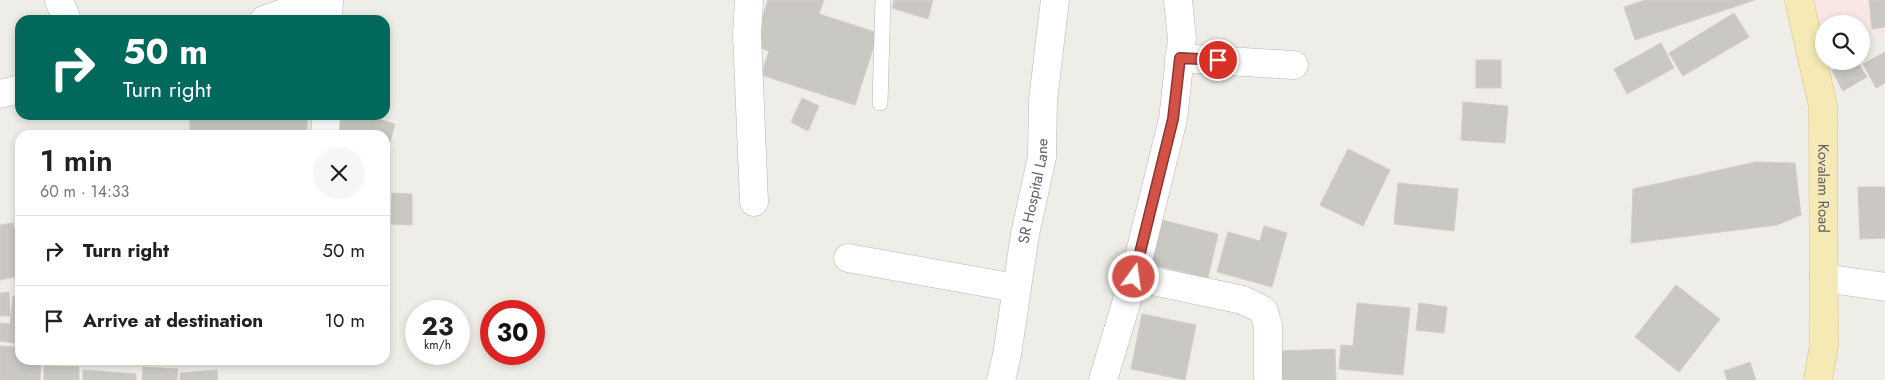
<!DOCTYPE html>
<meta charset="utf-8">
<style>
body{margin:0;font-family:Jost,sans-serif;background:#f6f6f6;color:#202124;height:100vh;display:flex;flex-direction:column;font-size:19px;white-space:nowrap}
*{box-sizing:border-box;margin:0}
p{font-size:16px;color:#757577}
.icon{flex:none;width:28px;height:28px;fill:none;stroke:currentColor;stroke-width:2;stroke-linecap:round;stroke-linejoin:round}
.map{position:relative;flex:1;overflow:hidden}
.panel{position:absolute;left:15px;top:130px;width:375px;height:235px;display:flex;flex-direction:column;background:#fff;border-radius:15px;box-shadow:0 2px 8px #0003}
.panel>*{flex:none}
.hud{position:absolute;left:15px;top:15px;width:375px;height:105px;border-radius:15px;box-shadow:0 2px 8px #0003;background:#00695c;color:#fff;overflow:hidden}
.buttons{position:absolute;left:1815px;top:15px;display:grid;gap:10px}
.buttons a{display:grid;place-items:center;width:55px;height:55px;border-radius:50%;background:#fff;box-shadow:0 2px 8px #0003;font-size:25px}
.speed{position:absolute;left:405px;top:300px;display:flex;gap:10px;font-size:25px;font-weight:700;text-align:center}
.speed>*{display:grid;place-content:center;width:65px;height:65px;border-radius:50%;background:#fff;box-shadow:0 2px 8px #0003;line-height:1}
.speed small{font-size:12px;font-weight:400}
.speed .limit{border:8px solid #d22;background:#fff;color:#111}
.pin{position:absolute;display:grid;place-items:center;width:42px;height:42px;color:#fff;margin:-21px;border:2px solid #fff;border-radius:50%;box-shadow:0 1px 5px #0007}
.me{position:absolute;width:55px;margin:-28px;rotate:14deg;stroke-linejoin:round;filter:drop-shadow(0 0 4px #0008)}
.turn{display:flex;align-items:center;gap:18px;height:105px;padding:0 25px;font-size:22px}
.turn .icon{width:65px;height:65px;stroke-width:2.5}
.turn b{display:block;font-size:35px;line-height:42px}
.round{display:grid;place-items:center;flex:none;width:52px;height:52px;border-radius:26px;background:#f6f6f6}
.summary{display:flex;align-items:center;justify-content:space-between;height:85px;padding:0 25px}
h1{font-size:30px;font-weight:600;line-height:38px}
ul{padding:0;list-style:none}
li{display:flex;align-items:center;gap:15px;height:70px;padding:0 25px;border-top:1px solid #e0e0e0}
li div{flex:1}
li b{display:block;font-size:19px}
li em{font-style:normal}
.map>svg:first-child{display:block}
.medical{fill:#f9e7e6}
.building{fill:#cac8c3;stroke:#d2cec6}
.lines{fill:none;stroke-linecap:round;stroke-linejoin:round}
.service-casing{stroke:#b4b6b9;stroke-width:16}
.minor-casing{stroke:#b4b6b9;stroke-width:29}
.secondary-casing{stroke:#b3b5b9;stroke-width:29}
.primary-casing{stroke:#e0bf6e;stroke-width:29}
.service{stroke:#fff;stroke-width:15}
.minor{stroke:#fff;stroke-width:28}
.secondary{stroke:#fff;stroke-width:28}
.primary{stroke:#f5eab5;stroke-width:28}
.route-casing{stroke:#8a352e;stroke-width:12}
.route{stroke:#d45147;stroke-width:9}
.labels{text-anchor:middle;stroke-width:4;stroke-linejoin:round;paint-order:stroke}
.street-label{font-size:15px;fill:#5e6165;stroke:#fff}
</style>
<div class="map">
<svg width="1885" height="380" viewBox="0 0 1885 380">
<rect width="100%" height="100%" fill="#eeede7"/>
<path class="medical" d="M 1808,0 L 1885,0 L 1885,33 L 1861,37 L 1861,24 L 1824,24 L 1824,43 L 1815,44 Z"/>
<g class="building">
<path d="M 768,0 L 824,0 L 819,14 L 878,33 L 855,105 L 761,75 L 769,51 L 753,46 Z"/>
<path d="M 894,0 L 933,0 L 928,19 L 892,8 Z"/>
<path d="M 1645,0 L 1755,0 L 1635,40 L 1624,7 Z"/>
<path d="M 1869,0 L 1885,0 L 1885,27 L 1872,29 Z"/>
<path d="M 1734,13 L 1749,37 L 1683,76 L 1669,53 Z"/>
<path d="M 1661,43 L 1674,68 L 1627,94 L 1614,69 Z"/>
<path d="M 1885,52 L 1885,83 L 1876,88 L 1863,64 Z"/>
<rect x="1476" y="60" width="25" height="28"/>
<path d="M 1849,61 L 1857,61 L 1867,77 L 1843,91 L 1832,71 Z"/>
<path d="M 802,98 L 819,106 L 808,131 L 791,122 Z"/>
<path d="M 1463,102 L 1508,106 L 1505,143 L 1461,140 Z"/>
<rect x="190" y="115" width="117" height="20"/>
<path d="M 343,115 L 380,115 L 379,119 L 395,124 L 388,150 L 385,149 L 385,135 L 337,134 Z"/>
<path d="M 1348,149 L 1390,170 L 1363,226 L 1320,205 Z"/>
<path d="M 1756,162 L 1795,163 L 1801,215 L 1777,225 L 1631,243 L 1633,189 Z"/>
<path d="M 1398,183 L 1458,189 L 1454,231 L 1394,224 Z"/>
<path d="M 1858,187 L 1885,187 L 1885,238 L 1860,239 Z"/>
<path d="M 392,193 L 412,194 L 412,225 L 391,224 Z"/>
<path d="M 1162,220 L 1218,234 L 1208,278 L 1151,264 Z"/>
<path d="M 13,223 L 20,256 L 20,276 L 0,280 L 0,225 Z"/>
<path d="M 1264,226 L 1287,233 L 1272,287 L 1217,272 L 1228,232 L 1260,241 Z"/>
<path d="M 385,262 L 390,310 L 385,311 Z"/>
<path d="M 1676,285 L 1720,319 L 1679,372 L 1635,337 Z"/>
<path d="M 9,292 L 10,316 L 0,316 L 0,293 Z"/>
<path d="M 13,296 L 20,297 L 20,344 L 0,341 L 0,323 L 10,324 Z"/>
<path d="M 1357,303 L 1410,308 L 1403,375 L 1339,369 L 1341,345 L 1353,346 Z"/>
<path d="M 1419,303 L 1447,307 L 1444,333 L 1416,330 Z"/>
<path d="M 1142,314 L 1196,325 L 1185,380 L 1131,369 Z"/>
<path d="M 0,346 L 20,347 L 20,360 L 41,360 L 40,380 L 0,380 Z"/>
<path d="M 1335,349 L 1336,380 L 1280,380 L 1279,351 Z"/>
<path d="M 1750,362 L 1756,380 L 1727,380 L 1724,371 Z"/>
<path d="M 44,366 L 79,367 L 79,380 L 44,380 Z"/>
<path d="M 143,367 L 178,369 L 177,380 L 142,380 Z"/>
<path d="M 83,370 L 136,374 L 136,380 L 83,380 Z"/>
<path d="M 217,370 L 218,380 L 180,380 L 180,373 Z"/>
</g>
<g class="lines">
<defs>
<path id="service" d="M 880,103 L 883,0"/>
<g id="minor">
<path d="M 59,0 L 67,20"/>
<path d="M 749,0 L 747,34 L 754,202"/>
<path d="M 1178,0 L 1182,39 L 1173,119 L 1134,277 L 1243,300 L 1263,310 L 1268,325 L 1268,380"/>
<path d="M 328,20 L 329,0"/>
<path d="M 1179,58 L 1294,65"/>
<path d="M 325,135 L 326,115"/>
<path d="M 848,258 L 1016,288"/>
<path d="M 1824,278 L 1885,287"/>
<path id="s1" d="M 1001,380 L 1007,355 L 1025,234 L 1042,157 L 1043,100 L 1055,0"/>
<path d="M 1103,380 L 1134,277"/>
</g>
<g id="secondary">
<path d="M 264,20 L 321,0"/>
<path d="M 0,94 L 20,89"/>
</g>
<g id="primary">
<path id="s2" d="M 1799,0 L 1823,106 L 1824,345 L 1818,380"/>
</g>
</defs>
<use href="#service" class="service-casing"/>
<use href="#minor" class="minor-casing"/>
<use href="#secondary" class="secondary-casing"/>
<use href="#primary" class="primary-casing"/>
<use href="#service" class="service"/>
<use href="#minor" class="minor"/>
<use href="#secondary" class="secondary"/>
<use href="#primary" class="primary"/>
</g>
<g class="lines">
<defs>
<path id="route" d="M 1134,277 L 1173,119 L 1180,58 L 1218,60"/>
</defs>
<use href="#route" class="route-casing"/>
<use href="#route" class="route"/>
</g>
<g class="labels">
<g class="street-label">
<text dy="5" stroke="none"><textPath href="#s2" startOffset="191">Kovalam Road</textPath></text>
<text dy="5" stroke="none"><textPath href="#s1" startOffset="192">SR Hospital Lane</textPath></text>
</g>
</g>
</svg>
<div class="buttons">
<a><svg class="icon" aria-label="search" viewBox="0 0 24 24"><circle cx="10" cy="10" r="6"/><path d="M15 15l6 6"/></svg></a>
</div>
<div class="speed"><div>23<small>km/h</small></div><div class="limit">30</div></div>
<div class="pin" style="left:1218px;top:60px;background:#d93025"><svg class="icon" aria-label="arrive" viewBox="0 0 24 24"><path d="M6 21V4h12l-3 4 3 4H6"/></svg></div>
<svg class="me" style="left:1134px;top:277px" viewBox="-20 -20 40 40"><circle r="17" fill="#d45147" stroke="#fff" stroke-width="3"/><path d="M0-11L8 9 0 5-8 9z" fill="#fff"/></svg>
<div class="hud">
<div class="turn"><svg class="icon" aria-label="right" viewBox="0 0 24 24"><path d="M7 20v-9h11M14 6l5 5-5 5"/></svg><div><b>50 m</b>Turn right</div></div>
</div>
<section class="panel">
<div class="summary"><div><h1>1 min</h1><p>60 m · 14:33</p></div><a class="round"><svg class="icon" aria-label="close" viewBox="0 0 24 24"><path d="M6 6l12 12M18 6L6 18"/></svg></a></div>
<ul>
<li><svg class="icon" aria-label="right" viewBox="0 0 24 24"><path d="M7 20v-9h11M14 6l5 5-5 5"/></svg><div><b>Turn right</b></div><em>50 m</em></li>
<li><svg class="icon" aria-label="arrive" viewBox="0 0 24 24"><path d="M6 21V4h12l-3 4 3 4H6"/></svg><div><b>Arrive at destination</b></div><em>10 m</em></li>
</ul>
</section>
</div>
